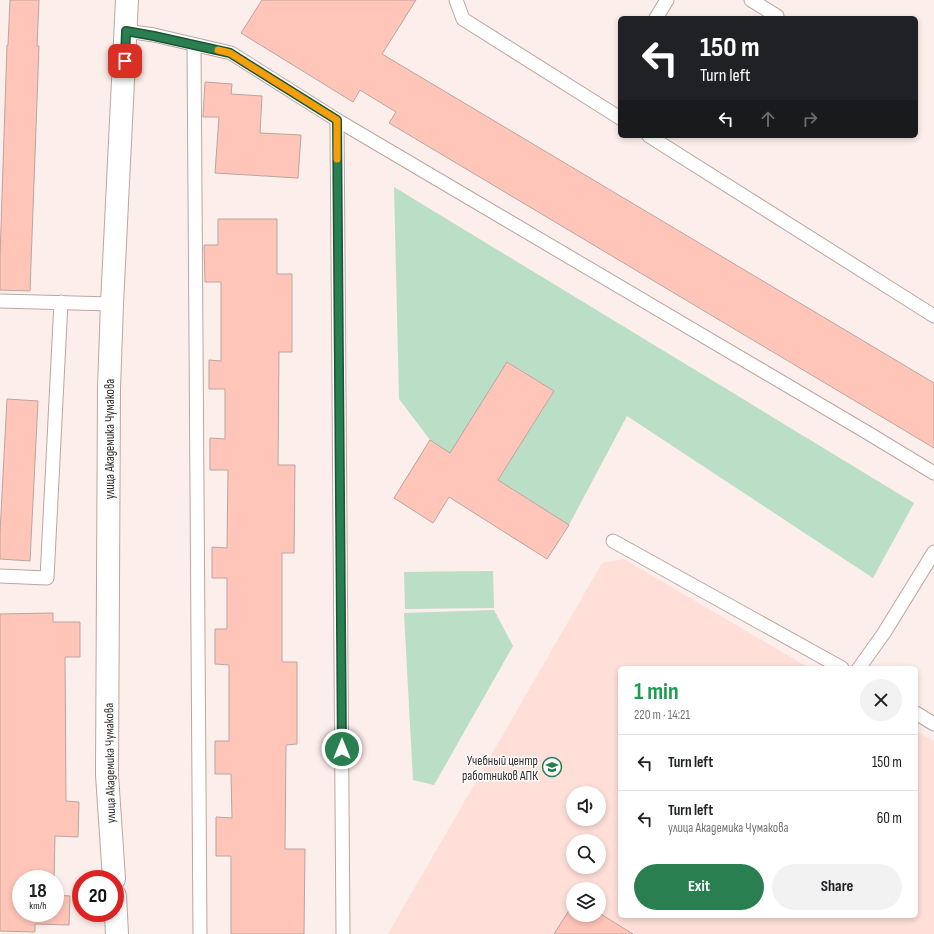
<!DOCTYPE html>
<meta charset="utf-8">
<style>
body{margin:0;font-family:"Sofia Sans Condensed",sans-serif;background:#f2f2f2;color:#202124;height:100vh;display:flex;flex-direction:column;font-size:15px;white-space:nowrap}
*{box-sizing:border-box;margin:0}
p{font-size:13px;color:#757577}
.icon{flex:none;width:22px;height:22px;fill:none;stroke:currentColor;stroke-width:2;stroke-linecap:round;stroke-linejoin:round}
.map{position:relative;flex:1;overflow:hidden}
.panel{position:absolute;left:618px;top:666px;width:300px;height:252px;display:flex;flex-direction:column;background:#fff;border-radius:6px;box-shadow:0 2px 6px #0003}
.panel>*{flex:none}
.guide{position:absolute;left:618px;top:16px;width:300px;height:122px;border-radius:6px;box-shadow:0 2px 6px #0003;background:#202124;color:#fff;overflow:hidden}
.fabs{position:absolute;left:566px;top:786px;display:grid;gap:8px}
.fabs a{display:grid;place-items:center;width:40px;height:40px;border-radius:50%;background:#fff;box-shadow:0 2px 6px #0003;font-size:20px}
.speed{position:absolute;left:12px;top:870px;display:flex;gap:8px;font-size:20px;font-weight:700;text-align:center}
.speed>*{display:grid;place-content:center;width:52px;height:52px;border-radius:50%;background:#fff;box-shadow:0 2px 6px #0003;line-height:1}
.speed small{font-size:10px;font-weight:400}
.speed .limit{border:6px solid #d22;background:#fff;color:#111}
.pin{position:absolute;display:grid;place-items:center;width:34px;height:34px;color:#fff;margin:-17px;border-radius:8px;box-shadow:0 2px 6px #0006}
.me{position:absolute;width:44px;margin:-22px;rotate:0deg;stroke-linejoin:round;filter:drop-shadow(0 0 3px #0008)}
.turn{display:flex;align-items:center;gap:14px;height:84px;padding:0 16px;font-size:18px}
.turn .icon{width:52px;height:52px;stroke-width:2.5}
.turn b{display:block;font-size:28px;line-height:34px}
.lanes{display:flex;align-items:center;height:38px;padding:0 16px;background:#0003;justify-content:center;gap:20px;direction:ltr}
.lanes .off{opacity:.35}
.round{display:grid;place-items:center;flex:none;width:42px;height:42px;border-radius:21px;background:#f2f2f2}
.head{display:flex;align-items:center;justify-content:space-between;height:68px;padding:0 16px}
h1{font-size:24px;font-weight:700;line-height:30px;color:#1e9e55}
.cta{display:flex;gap:8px;margin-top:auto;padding:8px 16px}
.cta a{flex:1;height:46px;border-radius:24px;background:#2a7f51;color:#fff;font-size:16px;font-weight:700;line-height:46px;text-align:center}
.cta a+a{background:#f2f2f2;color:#202124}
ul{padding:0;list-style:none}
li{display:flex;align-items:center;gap:12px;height:56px;padding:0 16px;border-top:1px solid #e0e0e0}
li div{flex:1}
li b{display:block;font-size:15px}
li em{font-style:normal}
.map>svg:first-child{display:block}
.built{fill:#ffdfd8;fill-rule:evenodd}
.green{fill:#bbdec7}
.building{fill:#ffc5b8;stroke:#bba5a0}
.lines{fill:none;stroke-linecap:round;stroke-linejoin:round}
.lane-casing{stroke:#bca6a1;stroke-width:15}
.secondary-casing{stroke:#bca6a1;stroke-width:24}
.lane{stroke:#fff;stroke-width:13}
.secondary{stroke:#fff;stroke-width:22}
.route-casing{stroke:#1b5335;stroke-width:10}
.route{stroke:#2a7f51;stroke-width:7}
.slow{stroke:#f59e0b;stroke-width:7}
.labels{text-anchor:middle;stroke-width:3;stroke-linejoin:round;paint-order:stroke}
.street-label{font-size:13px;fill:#362d2b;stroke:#fff}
.poi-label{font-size:13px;fill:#362d2b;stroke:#fff;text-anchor:end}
</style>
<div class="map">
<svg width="934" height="934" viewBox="0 0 934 934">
<rect width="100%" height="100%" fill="#fceeeb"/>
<path class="built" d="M 624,559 L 809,668 L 620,668 L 620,916 L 916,916 L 916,731 L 934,741 L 934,934 L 388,934 L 602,563 ZM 573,793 L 599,793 L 599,819 L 573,819 ZM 573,841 L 599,841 L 599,867 L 573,867 ZM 573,889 L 599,889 L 599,915 L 573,915 Z"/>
<g class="green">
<path d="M 394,187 L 914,503 L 873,578 L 627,416 L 569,525 L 498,480 L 554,391 L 508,362 L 450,453 L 430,440 L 399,399 Z"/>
<path d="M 493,571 L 494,608 L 405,609 L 404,572 Z"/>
<path d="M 494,610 L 513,646 L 434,785 L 413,780 L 404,613 Z"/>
</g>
<g class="building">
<path d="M 10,0 L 39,0 L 37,46 L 39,46 L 30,291 L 0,290 L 0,258 L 7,45 L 8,45 Z"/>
<path d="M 262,0 L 416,0 L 382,54 L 934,383 L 934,448 L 389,123 L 396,112 L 360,90 L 353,102 L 241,33 Z"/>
<path d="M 205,82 L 232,84 L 231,94 L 262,96 L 260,133 L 301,135 L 298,178 L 215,173 L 219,117 L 203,117 Z"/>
<path d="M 218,219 L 277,219 L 277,274 L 292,274 L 292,352 L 279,352 L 278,465 L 295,465 L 294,553 L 282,553 L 282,662 L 297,662 L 297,744 L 286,745 L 285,849 L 305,849 L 304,934 L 231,934 L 231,856 L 216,856 L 216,817 L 232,818 L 231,774 L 215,774 L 215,741 L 229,741 L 229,665 L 215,664 L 215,629 L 227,629 L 227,578 L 212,578 L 212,547 L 227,548 L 228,470 L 210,470 L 210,438 L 225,439 L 225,389 L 209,389 L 209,360 L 221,361 L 221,282 L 205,282 L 204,245 L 218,245 Z"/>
<path d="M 507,362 L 554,391 L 498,480 L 569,525 L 547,559 L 449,497 L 433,523 L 394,498 L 430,440 L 450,453 Z"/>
<path d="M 7,399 L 38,401 L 30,561 L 0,559 L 0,533 Z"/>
<path d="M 53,613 L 53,622 L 80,622 L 80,657 L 65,657 L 66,801 L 79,802 L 78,837 L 55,836 L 54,879 L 21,879 L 21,913 L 55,913 L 55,895 L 70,896 L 69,925 L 35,924 L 35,932 L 0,931 L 0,614 Z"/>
<path d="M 573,904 L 573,915 L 599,915 L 599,913 L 633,934 L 554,934 Z"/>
</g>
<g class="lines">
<defs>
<g id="lane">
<path d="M 456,0 L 463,19 L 620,118"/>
<path d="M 751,0 L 777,16"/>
<path d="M 656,18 L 667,0"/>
<path d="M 126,31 L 154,35 L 231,53 L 337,120 L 868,433 L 934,473"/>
<path d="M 194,45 L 200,934"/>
<path d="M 337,120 L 343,934"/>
<path d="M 649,136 L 934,316"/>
<path d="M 0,301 L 112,304"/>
<path d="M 613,541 L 842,668"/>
<path d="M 0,576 L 47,578 L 61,302"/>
<path d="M 859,668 L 884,633 L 934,552"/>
<path d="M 916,713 L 934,724"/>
</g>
<g id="secondary">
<path d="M 114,879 L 107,775 L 109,388 L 112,304 L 127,0"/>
<path d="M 115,896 L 117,934"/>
</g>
</defs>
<use href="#lane" class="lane-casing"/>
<use href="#secondary" class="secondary-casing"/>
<use href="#lane" class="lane"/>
<use href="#secondary" class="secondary"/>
</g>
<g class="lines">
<defs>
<path id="route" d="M 125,61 L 126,31 L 154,36 L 230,53 L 337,120 L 342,749"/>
</defs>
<use href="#route" class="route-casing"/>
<use href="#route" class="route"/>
<path class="slow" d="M 218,50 L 230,53 L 337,120 L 337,159"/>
</g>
<defs>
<symbol id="school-ring" viewBox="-11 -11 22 22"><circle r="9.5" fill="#fff" stroke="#2a7f51" stroke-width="1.5"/><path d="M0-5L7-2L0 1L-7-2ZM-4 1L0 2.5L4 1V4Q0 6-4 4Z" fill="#2a7f51"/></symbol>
</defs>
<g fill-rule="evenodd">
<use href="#school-ring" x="541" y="756" width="22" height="22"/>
</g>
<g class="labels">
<g class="street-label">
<text transform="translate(109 439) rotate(-90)" y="5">улица Академика Чумакова</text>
<text transform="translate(109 763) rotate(-91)" y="5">улица Академика Чумакова</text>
</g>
<g class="poi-label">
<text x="538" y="765">Учебный центр<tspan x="538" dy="15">работников АПК</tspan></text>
</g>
</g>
</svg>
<div class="fabs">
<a><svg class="icon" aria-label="sound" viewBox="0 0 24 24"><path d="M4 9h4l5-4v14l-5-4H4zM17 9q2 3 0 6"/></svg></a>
<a><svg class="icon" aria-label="search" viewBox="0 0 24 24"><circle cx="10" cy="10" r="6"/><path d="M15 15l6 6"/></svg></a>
<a><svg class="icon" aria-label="layers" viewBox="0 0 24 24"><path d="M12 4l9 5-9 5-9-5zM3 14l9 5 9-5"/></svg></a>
</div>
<div class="speed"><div>18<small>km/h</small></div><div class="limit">20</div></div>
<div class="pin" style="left:125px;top:61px;background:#d93025"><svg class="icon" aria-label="arrive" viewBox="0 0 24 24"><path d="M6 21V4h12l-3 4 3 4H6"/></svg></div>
<svg class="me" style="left:342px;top:749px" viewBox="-20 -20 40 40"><circle r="17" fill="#2a7f51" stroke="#fff" stroke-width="3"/><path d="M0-11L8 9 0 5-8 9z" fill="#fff"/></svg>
<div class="guide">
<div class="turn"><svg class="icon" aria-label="left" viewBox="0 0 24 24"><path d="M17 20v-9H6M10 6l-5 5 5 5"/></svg><div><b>150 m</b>Turn left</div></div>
<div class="lanes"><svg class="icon" aria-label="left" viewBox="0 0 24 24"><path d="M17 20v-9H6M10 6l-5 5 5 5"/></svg><svg class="icon off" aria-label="ahead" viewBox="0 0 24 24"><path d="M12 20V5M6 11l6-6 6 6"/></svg><svg class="icon off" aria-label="right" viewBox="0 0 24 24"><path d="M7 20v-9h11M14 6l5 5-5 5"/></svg></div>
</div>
<section class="panel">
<div class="head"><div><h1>1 min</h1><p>220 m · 14:21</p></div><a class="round"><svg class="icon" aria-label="close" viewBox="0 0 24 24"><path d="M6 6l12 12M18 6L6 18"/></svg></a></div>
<ul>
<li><svg class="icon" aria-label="left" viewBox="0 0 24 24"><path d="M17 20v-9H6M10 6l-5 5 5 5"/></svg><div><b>Turn left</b></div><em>150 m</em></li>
<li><svg class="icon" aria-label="left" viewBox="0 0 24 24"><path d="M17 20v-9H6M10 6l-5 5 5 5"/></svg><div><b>Turn left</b><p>улица Академика Чумакова</p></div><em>60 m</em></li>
</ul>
<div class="cta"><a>Exit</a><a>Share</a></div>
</section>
</div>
